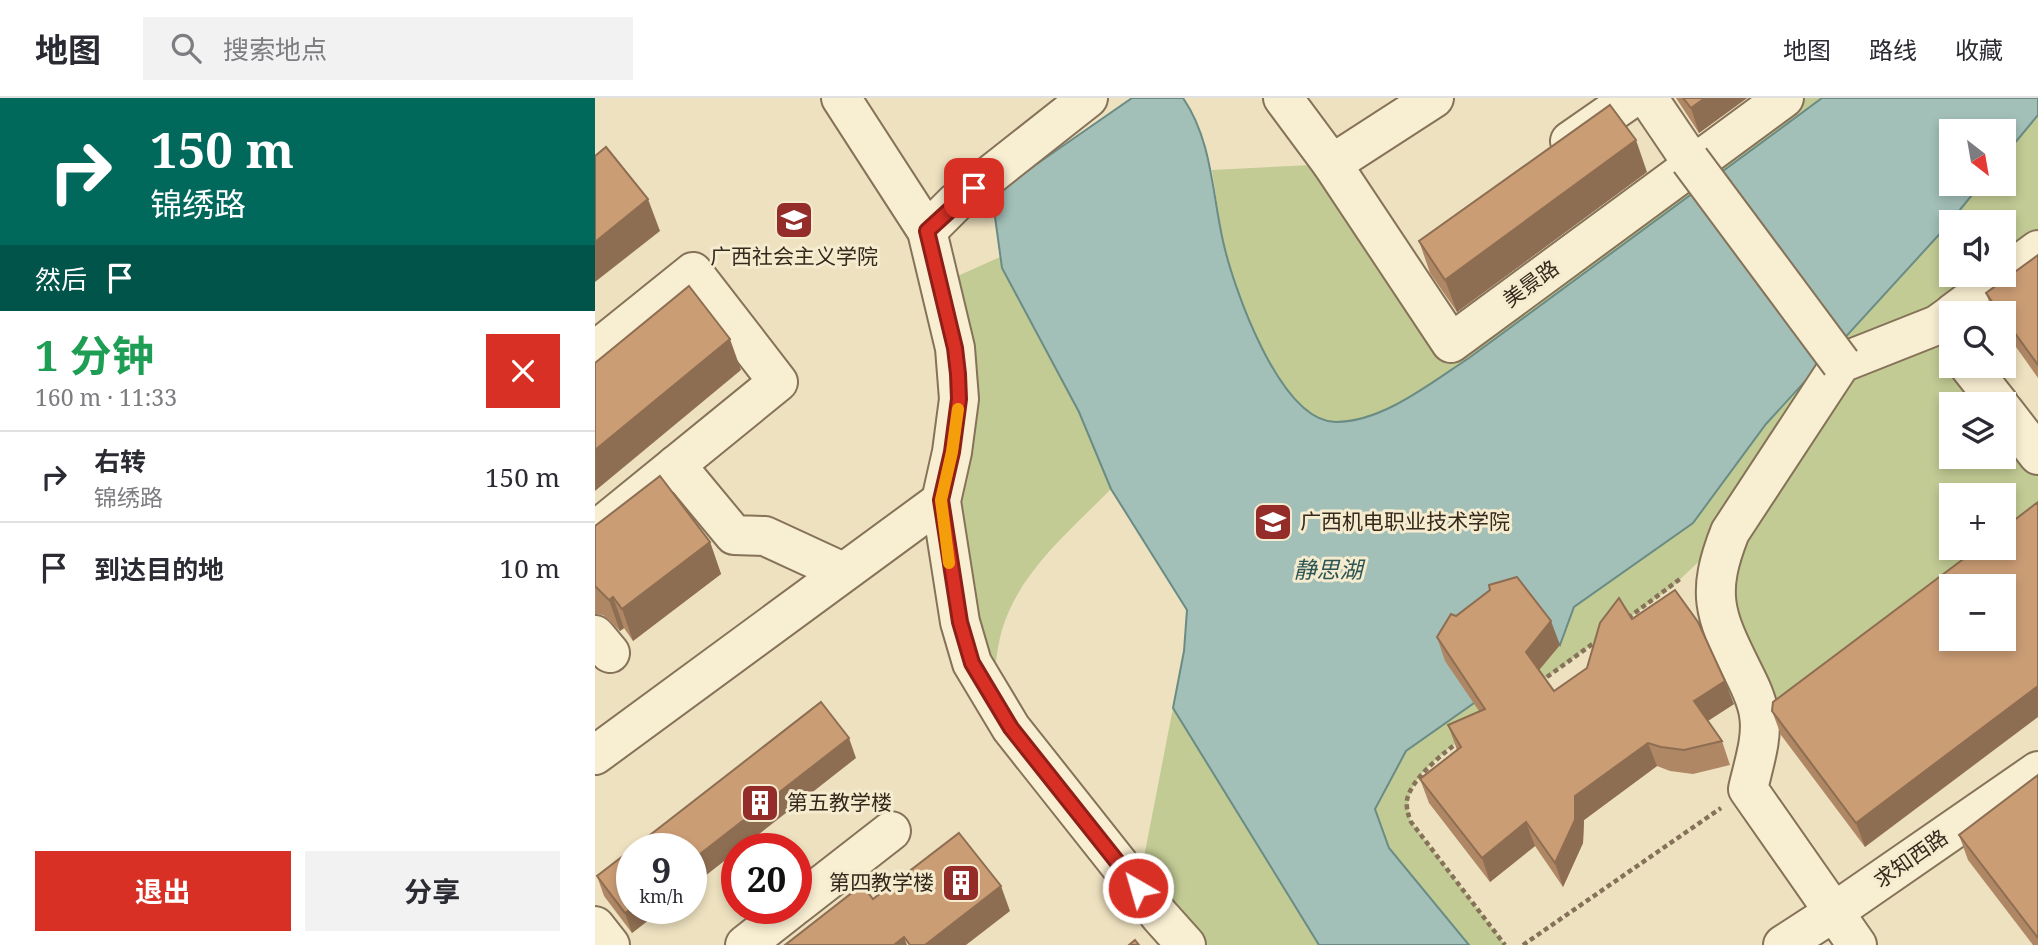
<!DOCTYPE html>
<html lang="zh">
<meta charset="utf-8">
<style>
body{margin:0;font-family:"Noto Serif","Noto Sans SC",serif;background:#f2f2f3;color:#2b2b33;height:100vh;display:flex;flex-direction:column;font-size:26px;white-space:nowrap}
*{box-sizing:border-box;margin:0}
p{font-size:23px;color:#7c7c81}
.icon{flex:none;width:38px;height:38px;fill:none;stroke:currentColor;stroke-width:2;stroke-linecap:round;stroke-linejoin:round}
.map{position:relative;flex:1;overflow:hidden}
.sheet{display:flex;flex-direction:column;background:#fff;width:595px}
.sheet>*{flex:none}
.guide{background:#00695c;color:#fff;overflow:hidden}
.needle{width:46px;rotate:149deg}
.tools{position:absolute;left:1344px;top:21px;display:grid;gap:14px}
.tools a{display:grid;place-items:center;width:77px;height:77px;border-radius:0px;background:#fff;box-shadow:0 4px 10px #0003;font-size:35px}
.speed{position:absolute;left:21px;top:735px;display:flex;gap:14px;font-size:35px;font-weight:700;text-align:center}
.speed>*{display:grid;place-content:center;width:91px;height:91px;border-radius:50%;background:#fff;box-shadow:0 4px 10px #0003;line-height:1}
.speed small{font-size:18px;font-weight:400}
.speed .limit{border:10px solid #d22;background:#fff;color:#111}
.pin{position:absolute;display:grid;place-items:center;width:60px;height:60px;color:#fff;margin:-30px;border-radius:14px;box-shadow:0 4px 10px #0006}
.me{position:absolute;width:77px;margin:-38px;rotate:322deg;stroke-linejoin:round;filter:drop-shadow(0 0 5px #0008)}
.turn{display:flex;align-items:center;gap:24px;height:147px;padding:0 35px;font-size:32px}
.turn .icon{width:91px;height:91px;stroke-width:2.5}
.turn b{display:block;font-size:49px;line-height:60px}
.then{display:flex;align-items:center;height:66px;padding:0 35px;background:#0003;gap:14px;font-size:26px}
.round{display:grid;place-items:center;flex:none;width:74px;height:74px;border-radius:0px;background:#f2f2f3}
.head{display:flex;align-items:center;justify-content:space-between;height:119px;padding:0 35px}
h1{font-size:42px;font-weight:700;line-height:52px;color:#1e9e55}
.primary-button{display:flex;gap:14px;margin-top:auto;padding:14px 35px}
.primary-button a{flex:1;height:80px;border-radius:0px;background:#d93025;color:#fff;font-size:28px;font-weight:700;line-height:80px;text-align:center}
.primary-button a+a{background:#f2f2f3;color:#2b2b33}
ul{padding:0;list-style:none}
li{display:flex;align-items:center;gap:21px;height:91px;padding:0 35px;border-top:2px solid #e1e1e2}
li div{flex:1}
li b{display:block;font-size:26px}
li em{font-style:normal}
header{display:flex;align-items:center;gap:42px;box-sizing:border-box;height:98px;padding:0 35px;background:#fff;border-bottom:2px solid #e1e1e2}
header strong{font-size:33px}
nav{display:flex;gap:38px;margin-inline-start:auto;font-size:24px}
.search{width:490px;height:63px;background:#f2f2f3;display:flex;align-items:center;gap:18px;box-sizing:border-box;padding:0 24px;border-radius:0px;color:#7c7c81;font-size:26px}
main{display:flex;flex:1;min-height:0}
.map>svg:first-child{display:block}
.green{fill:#c2cb94;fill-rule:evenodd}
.water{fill:#a2bfb8;stroke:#6a8c85;stroke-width:2}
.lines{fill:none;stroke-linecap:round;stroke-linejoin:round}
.minor-casing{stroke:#857258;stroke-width:42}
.path{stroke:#857258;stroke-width:4.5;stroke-dasharray:5 3.5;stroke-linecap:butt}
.minor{stroke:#f8eed2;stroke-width:38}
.minor-bridge-casing{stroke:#857258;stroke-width:42;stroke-linecap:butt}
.minor-bridge{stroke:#f8eed2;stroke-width:38}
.wall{fill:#af8765}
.shaded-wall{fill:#8e6e52}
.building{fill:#cb9d75;stroke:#8e6e52;stroke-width:2;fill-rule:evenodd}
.route-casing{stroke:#8d1f18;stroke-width:18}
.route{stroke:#d93025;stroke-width:12}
.slow{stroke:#f59e0b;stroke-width:12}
.labels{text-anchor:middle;stroke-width:6;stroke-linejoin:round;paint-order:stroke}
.poi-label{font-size:21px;fill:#35291c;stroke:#f5ebcf;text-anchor:start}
.street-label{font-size:21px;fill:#35291c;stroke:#f5ebcf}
.water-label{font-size:23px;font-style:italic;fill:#2c5554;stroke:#f5ebcf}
</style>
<header>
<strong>地图</strong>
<div class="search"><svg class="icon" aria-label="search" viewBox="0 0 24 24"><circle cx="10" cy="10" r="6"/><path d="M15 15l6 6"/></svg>搜索地点</div>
<nav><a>地图</a><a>路线</a><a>收藏</a></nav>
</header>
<main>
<section class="sheet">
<div class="guide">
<div class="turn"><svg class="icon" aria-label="right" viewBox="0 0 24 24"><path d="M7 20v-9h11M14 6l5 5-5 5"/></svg><div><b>150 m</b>锦绣路</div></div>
<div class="then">然后<svg class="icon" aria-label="arrive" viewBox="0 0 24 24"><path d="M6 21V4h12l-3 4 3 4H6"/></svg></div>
</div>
<div class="head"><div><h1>1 分钟</h1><p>160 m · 11:33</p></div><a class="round" style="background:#d93025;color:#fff"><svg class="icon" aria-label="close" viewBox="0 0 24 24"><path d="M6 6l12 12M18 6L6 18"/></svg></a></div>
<ul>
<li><svg class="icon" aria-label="right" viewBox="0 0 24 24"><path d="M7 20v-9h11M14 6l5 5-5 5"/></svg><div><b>右转</b><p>锦绣路</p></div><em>150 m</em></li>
<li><svg class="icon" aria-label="arrive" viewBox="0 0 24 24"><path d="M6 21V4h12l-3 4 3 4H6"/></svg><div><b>到达目的地</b></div><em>10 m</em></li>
</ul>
<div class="primary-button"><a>退出</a><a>分享</a></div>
</section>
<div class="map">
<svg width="1443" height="847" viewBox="0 0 1443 847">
<rect width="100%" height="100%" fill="#ede1bf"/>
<g class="green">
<path d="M 1189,0 L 1227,0 L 874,260 C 837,284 782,329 735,324 C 685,319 636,185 628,141 C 623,119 621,95 617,72 L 737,66 L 856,245 Z"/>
<path d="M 1443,17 L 1443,152 L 1342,227 L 1356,245 L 1356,268 L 1404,306 L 1356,306 L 1356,359 L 1409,359 L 1409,313 L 1443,357 L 1443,426 L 1356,488 L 1165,633 L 1132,543 L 1133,436 L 1078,488 L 856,649 C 831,670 805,689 816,724 L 910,847 L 874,847 L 794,750 L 780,711 L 811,653 L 878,605 L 850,563 L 965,546 L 978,509 L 1098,425 L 1171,326 L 1351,129 L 1386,86 L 1409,86 L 1409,58 ZM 1356,124 L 1409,124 L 1409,177 L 1356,177 ZM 1356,397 L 1409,397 L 1409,450 L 1356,450 Z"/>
<path d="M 405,159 L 407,170 L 484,314 L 516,391 C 475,433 424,474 407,532 C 401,553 400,576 397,597 L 377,565 L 345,186 Z"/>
<path d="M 578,610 L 724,847 L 591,847 L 543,790 Z"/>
</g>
<path class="water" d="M 537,0 L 588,0 C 617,42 617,95 628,143 C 638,189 685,324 741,324 C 788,324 837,284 874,260 L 1227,0 L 1443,0 L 1443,17 L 1409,58 L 1409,33 L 1356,33 L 1356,86 L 1386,86 L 1351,129 L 1171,326 L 1098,425 L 979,509 L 965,547 L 930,502 L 879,605 L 811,653 L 780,711 L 794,750 L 874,847 L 724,847 L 578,610 L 589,553 L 592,512 L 516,391 L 484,314 L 407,170 L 397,97 Z"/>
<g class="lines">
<defs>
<g id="minor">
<path d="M 246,0 L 332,133 L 360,250 L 364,301 L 357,354 L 346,403 L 365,524 L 377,565 L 416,630 L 565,818 L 591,847"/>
<path d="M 688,0 L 737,66 L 839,0"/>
<path d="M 1053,0 L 1095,62"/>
<path d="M 975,43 L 1037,0"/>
<path d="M 737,66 L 856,245 L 1189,0"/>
<path d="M 332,133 L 360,105 L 493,0"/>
<path d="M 1358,215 L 1443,152"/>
<path d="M 0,253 L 98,174 L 183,284 L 0,433"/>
<path d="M 1374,268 L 1404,306"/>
<path d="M 1409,313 L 1443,357"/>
<path d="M 81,367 L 139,437 L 170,438 L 248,474"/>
<path d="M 0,537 L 15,555"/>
<path d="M 0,657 L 346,403"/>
<path d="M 201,807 L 296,733"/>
<path d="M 0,828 L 15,847"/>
<path d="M 150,847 L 197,810"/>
<path d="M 1188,847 L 1239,814 L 1443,673"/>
<path d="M 1262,847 L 1153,691 C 1158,668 1168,640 1164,617 C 1162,601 1154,586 1147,572 C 1119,516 1111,495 1135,434 L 1246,265 L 1342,227 L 1356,217"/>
</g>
</defs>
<use href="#minor" class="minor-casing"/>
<g class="path">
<path d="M 1033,520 L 1085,481"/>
<path d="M 945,584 L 1003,542"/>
<path d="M 865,643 C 848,655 816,681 812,702 C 811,710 813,716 816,724 L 910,847"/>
<path d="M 928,847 L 1126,710"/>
</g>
<use href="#minor" class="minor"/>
<defs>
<path id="minor-bridge" d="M 1095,62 L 1246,265"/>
</defs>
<use href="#minor-bridge" class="minor-bridge-casing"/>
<use href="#minor-bridge" class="minor-bridge"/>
</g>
<g class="wall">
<path d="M 1081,0 L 1152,0 L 1104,35 Z"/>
<path d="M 1052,74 L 862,214 L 835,175 L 824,143 Z"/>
<path d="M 1443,157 L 1443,280 L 1409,232 L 1409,215 L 1398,215 L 1391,195 Z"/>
<path d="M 1443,404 L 1270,749 L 1186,637 L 1177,613 Z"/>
<path d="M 0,428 L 115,444 L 126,476 L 38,543 L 29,530 L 25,533 L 8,517 L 0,516 Z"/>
<path d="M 1037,521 L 1139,606 L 1113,623 L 1127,643 L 1135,667 L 1098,676 L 1075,673 L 1062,668 L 989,722 L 988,745 L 968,789 L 940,748 L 895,784 L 834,705 L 825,681 L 862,652 L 853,627 L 884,613 L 850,563 L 842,539 L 965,547 L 944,572 L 959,593 L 992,570 Z"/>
<path d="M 1443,677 L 1443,847 L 1438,847 L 1373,762 L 1364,737 Z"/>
<path d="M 2,778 L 37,810 L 69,810 L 37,835 L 9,798 Z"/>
</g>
<g class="shaded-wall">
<path d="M 1110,0 L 1152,0 L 1104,35 L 1096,10 Z"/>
<path d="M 1041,42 L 1052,74 L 862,214 L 850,182 Z"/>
<path d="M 53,101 L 65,133 L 0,184 L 0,144 Z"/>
<path d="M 135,241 L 146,272 L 0,393 L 0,352 Z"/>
<path d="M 115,444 L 126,476 L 38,543 L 27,511 Z"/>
<path d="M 18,499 L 29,530 L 25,533 L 14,502 Z"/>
<path d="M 956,523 L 965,547 L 939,578 L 931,554 Z"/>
<path d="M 1130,583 L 1139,606 L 1108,626 L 1099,603 Z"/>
<path d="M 1443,588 L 1443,619 L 1270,749 L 1261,725 Z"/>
<path d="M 254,640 L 261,660 L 145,751 L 142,751 L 142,753 L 96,789 L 96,763 Z"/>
<path d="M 1053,645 L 1062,668 L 989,722 L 988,745 L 968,789 L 960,765 L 980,698 Z"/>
<path d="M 931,724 L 940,748 L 895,784 L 887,760 Z"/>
<path d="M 406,788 L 415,813 L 371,847 L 330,847 Z"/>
<path d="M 37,810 L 69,810 L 37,835 L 30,815 Z"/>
<path d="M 309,839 L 312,847 L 299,847 Z"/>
</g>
<g class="building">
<path d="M 1088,0 L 1110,0 L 1096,10 Z"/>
<path d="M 1015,7 L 1041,42 L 850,182 L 824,143 Z"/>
<path d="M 11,49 L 53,101 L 0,144 L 0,58 Z"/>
<path d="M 1443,157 L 1443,267 L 1409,220 L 1409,215 L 1405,215 L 1391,195 Z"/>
<path d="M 94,188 L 135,241 L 0,352 L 0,265 Z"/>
<path d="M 65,378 L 115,444 L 27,511 L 18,499 L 14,502 L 0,488 L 0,428 Z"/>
<path d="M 1443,404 L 1443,588 L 1261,725 L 1177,613 L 1178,604 L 1383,450 L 1409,450 L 1409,430 ZM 1356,488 L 1409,488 L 1409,541 L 1356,541 Z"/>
<path d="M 922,479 L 956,523 L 931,554 L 959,593 L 992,570 L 1005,525 L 1024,500 L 1037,521 L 1080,492 L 1103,524 L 1130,583 L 1099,603 L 1127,643 L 1089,652 L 1066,649 L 1053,645 L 980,698 L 980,722 L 960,765 L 931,724 L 887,760 L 825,681 L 866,649 L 853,627 L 890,611 L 842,539 L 856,516 L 861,518 L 895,492 L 894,487 Z"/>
<path d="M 226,604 L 254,640 L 96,763 L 96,751 L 37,751 Z"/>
<path d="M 1443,677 L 1443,840 L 1364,737 Z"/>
<path d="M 364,735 L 406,788 L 330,847 L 315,847 L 309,839 L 299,847 L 190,847 L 267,787 L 278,801 Z"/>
<path d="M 37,751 L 37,810 L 30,815 L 2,778 Z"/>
<path d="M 540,842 L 544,847 L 534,847 Z"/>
</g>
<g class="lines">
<defs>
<path id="route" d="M 379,90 L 332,133 L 360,250 L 363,276 L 364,301 L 357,354 L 346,402 L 365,524 L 377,565 L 416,630 L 543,790"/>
</defs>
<use href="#route" class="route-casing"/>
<use href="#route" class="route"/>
<path class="slow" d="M 354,465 L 346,402 L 357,354 L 363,311"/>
</g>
<defs>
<symbol id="university-square" viewBox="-11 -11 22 22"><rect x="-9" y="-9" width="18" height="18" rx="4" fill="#942c29" stroke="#f5ebcf"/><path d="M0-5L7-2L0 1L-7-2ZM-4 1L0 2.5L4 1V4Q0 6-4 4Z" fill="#fff"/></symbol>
<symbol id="building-square" viewBox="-11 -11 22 22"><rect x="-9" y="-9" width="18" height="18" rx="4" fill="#942c29" stroke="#f5ebcf"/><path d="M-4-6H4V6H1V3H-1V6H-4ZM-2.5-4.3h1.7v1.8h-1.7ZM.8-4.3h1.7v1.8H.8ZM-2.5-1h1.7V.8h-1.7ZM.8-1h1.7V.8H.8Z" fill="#fff"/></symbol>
</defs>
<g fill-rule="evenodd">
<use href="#university-square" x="177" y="100" width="44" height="44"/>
<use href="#university-square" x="656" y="402" width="44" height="44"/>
<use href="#building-square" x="143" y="683" width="44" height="44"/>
<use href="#building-square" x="344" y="763" width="44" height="44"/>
</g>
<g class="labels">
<g class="poi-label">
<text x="199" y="166" text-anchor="middle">广西社会主义学院</text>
<text x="705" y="431">广西机电职业技术学院</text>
<text x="192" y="712">第五教学楼</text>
<text x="339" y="792" text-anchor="end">第四教学楼</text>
</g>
<g class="street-label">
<text transform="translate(936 186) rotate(-36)" y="7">美景路</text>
<text transform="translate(1316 761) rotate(-35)" y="7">求知西路</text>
</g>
<g class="water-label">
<text x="733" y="480">静思湖</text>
</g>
</g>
</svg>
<div class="tools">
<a><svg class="needle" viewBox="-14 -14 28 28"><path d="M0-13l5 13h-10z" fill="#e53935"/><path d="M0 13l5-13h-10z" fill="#7c7c81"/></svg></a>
<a><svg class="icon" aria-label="sound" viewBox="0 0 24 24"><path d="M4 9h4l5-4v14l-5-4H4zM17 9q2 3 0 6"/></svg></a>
<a><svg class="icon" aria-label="search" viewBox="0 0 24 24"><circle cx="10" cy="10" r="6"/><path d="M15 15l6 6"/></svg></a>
<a><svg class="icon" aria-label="layers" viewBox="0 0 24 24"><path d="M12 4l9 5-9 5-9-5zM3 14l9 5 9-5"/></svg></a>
<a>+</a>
<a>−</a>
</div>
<div class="speed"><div>9<small>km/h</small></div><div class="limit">20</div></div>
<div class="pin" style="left:379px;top:90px;background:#d93025"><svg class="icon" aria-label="arrive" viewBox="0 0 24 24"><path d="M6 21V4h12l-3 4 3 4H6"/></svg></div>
<svg class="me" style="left:543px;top:790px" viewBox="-20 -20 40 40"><circle r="17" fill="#d93025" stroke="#fff" stroke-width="3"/><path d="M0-11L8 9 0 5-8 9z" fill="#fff"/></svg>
</div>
</main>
